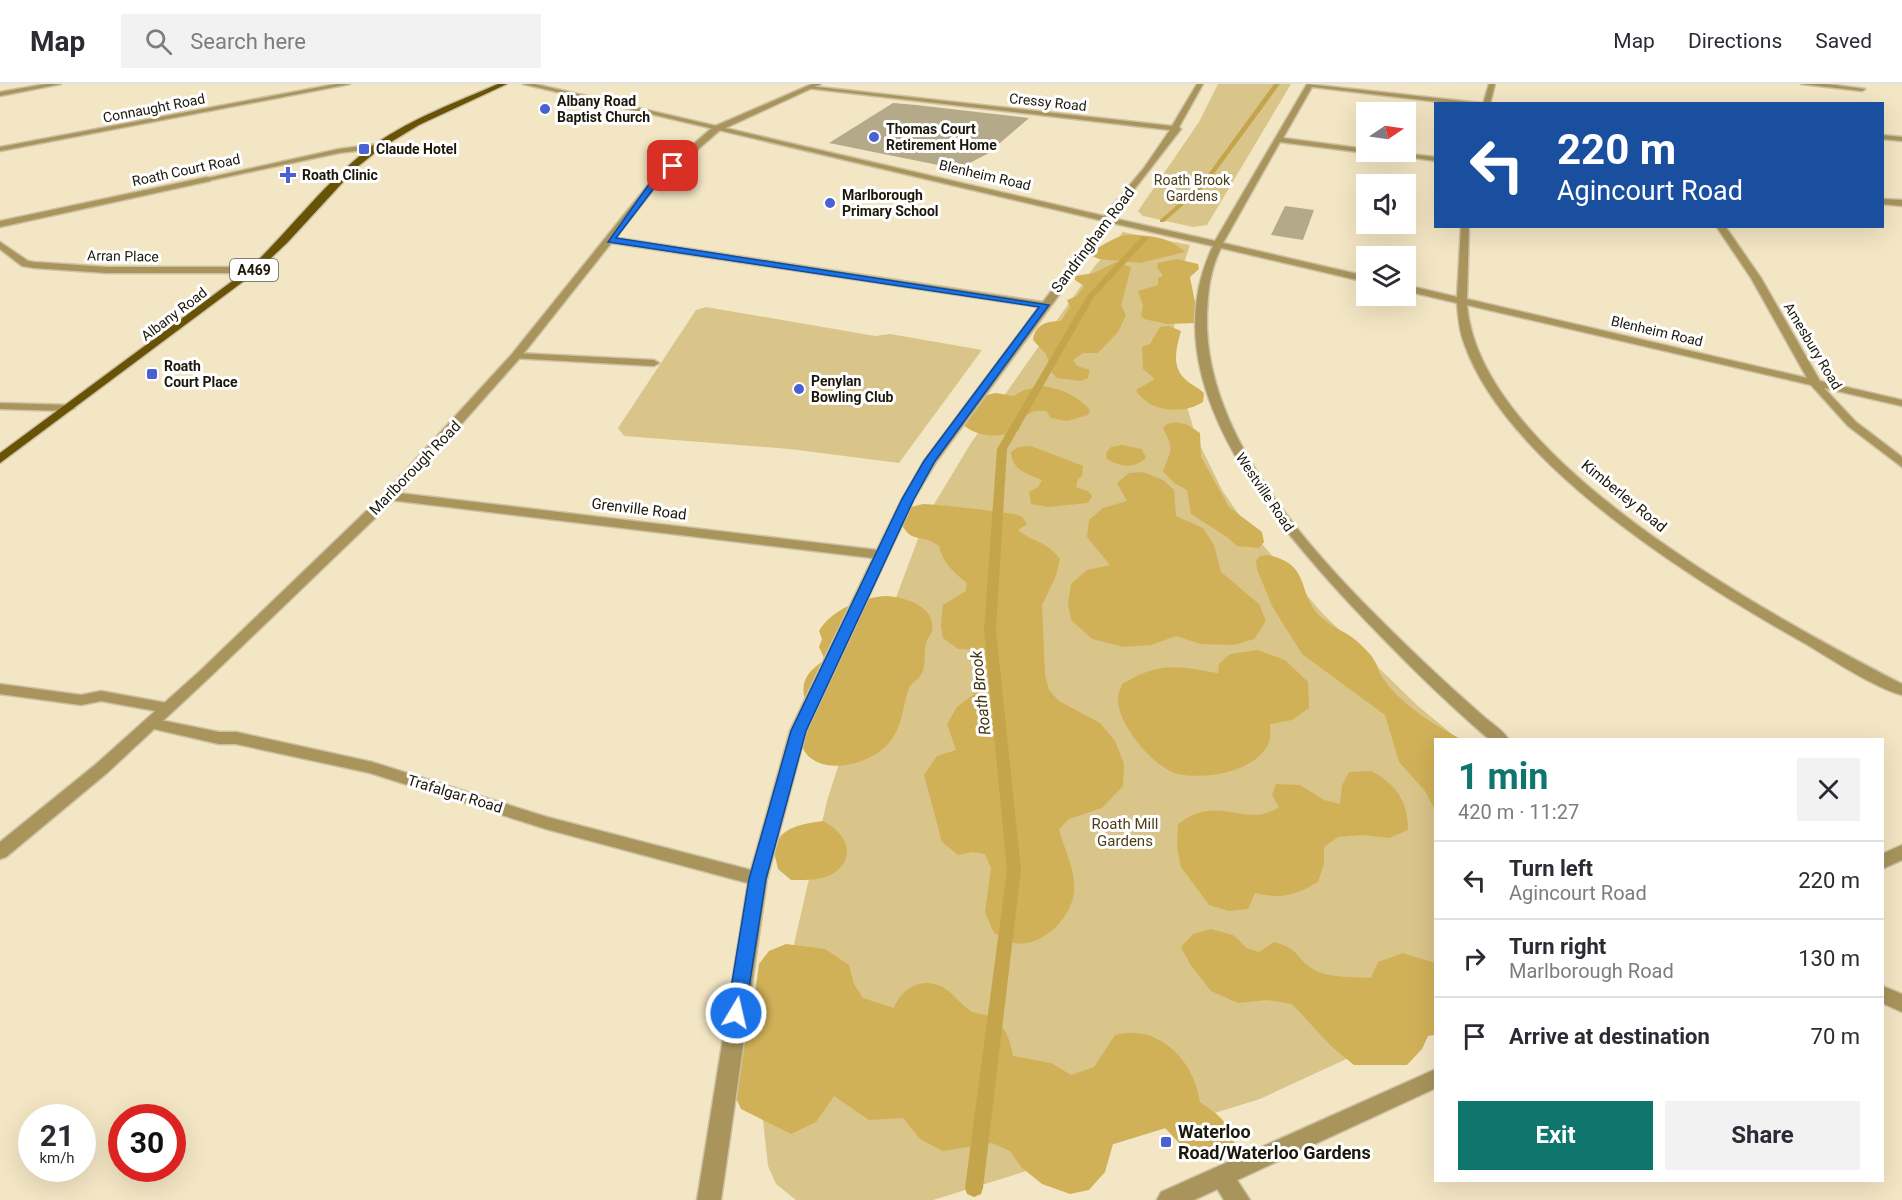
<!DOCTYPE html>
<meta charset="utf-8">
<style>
body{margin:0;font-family:Roboto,sans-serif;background:#f2f2f3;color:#2b2b33;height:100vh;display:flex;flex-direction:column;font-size:22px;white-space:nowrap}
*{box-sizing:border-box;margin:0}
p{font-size:20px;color:#7c7c81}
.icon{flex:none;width:33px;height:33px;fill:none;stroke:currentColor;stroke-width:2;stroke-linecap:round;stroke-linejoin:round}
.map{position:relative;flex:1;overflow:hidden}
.panel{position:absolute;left:1434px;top:654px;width:450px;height:444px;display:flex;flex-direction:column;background:#fff;border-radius:0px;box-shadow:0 6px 24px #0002}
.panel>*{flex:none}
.guide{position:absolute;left:1434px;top:18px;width:450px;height:126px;border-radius:0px;box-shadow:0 6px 24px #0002;background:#1a4fa0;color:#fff;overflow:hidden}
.needle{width:39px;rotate:77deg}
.tools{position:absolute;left:1356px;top:18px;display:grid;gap:12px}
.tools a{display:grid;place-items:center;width:60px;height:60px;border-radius:0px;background:#fff;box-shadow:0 6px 24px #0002;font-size:30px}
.speed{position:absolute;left:18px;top:1020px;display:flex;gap:12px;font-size:30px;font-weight:700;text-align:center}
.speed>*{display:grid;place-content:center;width:78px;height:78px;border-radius:50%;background:#fff;box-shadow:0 6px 24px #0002;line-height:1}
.speed small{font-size:15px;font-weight:400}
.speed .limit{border:9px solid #d22;background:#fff;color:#111}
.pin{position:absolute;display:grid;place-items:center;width:51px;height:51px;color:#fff;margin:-26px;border-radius:12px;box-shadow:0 3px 9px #0006}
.me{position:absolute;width:66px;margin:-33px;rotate:9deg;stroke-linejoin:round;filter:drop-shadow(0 0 4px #0008)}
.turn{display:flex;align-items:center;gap:21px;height:126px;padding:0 24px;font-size:27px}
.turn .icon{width:78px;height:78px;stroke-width:2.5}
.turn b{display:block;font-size:42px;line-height:51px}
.round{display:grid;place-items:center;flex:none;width:63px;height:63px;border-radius:0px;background:#f2f2f3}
.head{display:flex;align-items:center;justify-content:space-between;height:102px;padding:0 24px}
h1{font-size:36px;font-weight:700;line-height:45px;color:#0f766e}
.cta{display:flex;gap:12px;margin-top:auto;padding:12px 24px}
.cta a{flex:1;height:69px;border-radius:0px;background:#0f766e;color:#fff;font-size:24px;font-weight:700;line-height:69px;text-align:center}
.cta a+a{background:#f2f2f3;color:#2b2b33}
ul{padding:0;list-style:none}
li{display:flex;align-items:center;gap:18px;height:78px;padding:0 24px;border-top:2px solid #e1e1e2}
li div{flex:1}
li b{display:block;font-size:22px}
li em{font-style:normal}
header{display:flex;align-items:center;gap:36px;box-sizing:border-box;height:84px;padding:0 30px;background:#fff;border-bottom:2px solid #e1e1e2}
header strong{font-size:28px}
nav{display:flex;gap:33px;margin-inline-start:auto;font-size:21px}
.search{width:420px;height:54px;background:#f2f2f3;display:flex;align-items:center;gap:15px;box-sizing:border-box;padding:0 21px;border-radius:0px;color:#7c7c81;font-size:22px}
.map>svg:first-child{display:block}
.green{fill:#d9c489}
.forest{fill:#d1b158}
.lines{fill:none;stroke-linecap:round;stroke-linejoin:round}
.stream{fill:#c5a54c;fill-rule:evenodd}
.building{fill:#b4a989}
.pedestrian-casing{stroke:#ccc1a3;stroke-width:3}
.minor-casing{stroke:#ccc1a3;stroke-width:3}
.tertiary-casing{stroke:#ccc1a3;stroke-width:3}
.primary-casing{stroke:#ccc1a3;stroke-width:3}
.pedestrian{fill:#a9945c;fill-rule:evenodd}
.minor{fill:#a9945c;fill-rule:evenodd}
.tertiary{fill:#a9945c;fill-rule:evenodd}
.primary{fill:#685206;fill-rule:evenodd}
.route{fill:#1a73e8;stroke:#114b97;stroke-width:1.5}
.poi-dot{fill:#4861d5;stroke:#fff;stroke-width:2}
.labels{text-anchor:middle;stroke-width:6;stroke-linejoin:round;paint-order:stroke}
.far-poi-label{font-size:14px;font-weight:bold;fill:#1c180b;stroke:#fff;text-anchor:start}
.far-street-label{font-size:14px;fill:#1c180b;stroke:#fff}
.far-park-label{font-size:14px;fill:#4c3e18;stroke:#fff}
.shield{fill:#fff;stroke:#605d54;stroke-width:1.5}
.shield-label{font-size:14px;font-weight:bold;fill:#1c180b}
.street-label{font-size:15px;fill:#1c180b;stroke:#fff}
.park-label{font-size:15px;fill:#4c3e18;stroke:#fff}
.water-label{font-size:16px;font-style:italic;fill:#42350e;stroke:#fff}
.near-poi-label{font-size:18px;font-weight:bold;fill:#1c180b;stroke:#fff;text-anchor:start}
</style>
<header>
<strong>Map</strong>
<div class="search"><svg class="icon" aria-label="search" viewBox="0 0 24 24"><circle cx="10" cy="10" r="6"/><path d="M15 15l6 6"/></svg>Search here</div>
<nav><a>Map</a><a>Directions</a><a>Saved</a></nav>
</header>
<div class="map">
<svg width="1902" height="1116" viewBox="0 0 1902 1116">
<rect width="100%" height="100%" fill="#f3e6c4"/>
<g class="green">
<path d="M 1218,0 L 1291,0 L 1207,141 L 1193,143 L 1143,132 L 1138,127 L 1199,38 Z"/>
<path d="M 1123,148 L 1190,161 L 1176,203 L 1173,275 L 1196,353 L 1222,406 L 1248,444 L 1323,530 L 1418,622 L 1458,655 L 1436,656 L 1435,934 L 1260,1015 L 933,1116 L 796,1116 L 776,1100 L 768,1082 L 763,1036 L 773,951 L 827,717 L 871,580 L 918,455 L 933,422 L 971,359 L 1095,182 Z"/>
<path d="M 706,223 L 875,252 L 890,250 L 982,266 L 899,379 L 790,365 L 624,352 L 618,344 L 696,226 Z"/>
</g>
<g class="forest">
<path d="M 1125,151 C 1147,151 1169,152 1185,168 L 1140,179 L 1099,175 L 1092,172 L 1093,166 C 1105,161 1112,154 1125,151 Z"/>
<path d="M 1177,175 L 1198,180 L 1199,185 L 1190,193 L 1198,233 L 1195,239 L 1167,240 L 1144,235 L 1141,231 L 1143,222 L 1138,207 L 1158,201 L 1158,194 L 1163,192 L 1157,183 L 1158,179 Z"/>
<path d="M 1116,178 L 1131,183 L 1121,222 L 1126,231 L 1118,248 L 1098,269 L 1083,269 L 1073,276 L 1077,282 L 1090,286 L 1088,294 L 1081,297 L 1057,294 L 1052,289 L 1046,270 L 1033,256 C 1035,240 1047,237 1061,237 L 1070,223 L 1067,216 L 1077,212 L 1084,202 L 1075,196 L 1075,192 L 1094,189 Z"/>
<path d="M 1169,242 L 1181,247 C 1177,262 1171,281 1184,294 C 1189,300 1198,303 1204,309 L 1203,318 C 1183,331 1148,328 1136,306 L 1155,295 L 1143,285 L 1142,263 L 1150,260 L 1160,243 Z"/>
<path d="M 1042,302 C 1059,304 1079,312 1090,326 L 1088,331 L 1067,337 L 1051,334 L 1046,327 C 1029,325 1024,331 1019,346 C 998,355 972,354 958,335 L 982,312 L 996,309 L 1014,312 L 1024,306 Z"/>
<path d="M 1176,338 L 1188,341 L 1200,349 L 1201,373 L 1229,423 L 1262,448 L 1264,458 L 1259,464 L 1237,462 L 1227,453 L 1191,430 L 1187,406 L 1174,399 L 1163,387 C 1172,363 1174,367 1163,344 L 1167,340 Z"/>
<path d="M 1122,361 L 1142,365 L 1146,374 C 1134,385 1119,383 1107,375 L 1106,369 L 1111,363 Z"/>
<path d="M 1031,362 L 1083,382 L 1082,392 L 1078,395 L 1076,403 L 1088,407 L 1092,412 L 1088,419 L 1048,423 L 1031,420 L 1029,408 L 1038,403 L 1042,396 C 1027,390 1012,386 1011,368 L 1018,363 Z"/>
<path d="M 1143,388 L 1163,396 L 1174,406 L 1176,432 L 1203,444 L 1214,461 L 1221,488 L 1259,520 L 1266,537 L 1254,555 L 1234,561 L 1201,560 L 1176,552 L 1151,561 L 1124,563 L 1092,555 L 1071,536 L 1068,519 L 1071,500 L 1087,486 L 1110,481 L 1087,453 L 1089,436 L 1103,424 L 1127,417 L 1117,399 L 1129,389 Z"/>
<path d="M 923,420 C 934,420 1016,429 1021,432 C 1024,434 1025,438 1027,440 L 1018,446 C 1036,460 1044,455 1060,475 L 1056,492 L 1042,521 L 1045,591 L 1049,606 L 1059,617 L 1100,639 L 1115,657 L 1124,680 L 1123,702 L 1102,724 L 1069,735 L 1059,745 C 1064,766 1076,786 1074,808 C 1072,833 1042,864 1015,859 C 1008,858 1000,852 994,849 L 985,828 L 991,784 L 985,770 L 972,768 L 958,771 L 942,758 L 924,691 L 937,672 L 956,666 L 947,640 L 957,623 L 986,601 L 983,578 L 975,566 L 958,565 L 943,554 L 941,541 L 943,521 L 966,507 L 967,499 C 954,489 942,478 939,462 C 921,448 910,462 900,436 L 907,424 Z"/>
<path d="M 1268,471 C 1312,480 1296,509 1321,533 C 1332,544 1348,548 1359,559 C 1364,564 1371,570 1374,576 C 1378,581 1378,588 1382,593 C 1398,618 1435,642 1461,655 L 1436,656 L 1435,726 L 1425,707 L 1399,678 L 1385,631 L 1302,570 L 1272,522 L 1257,485 L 1256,477 L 1260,472 Z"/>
<path d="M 886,512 C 905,513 936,522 932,547 C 931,551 927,555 926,559 C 923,570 927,581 921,591 C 918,596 911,599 909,604 C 902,624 903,643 888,660 C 872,678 834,690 812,675 C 802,669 801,657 798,647 L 810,632 C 800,606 799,592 825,576 L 819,563 L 822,555 L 819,547 C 831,526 863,513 886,512 Z"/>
<path d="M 1258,566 L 1285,576 L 1308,598 L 1309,624 L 1292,636 L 1270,640 C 1270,645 1271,653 1269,658 C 1257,688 1206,696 1178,690 C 1154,684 1116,639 1118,614 C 1118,610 1121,604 1122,600 C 1160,577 1177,582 1218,589 L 1219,580 L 1230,570 Z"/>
<path d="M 1371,687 C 1396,700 1408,717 1408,746 L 1389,754 L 1362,751 L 1338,753 L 1324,763 L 1324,780 L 1318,798 C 1294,812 1282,815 1255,809 L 1248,825 L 1229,827 L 1209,821 L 1181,783 L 1177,763 L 1178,740 C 1219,708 1245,746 1279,723 L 1272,711 L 1276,700 L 1300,701 L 1324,716 L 1340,720 L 1342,701 L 1349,688 Z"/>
<path d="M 823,737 C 844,747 859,772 834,789 C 821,797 805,796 791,796 L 778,785 C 777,779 774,771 774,765 C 778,743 806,739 823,737 Z"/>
<path d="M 1211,845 L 1233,851 L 1247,864 L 1259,868 L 1274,858 C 1301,866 1292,870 1311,884 C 1325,894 1354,893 1371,894 L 1378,878 L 1403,869 L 1435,879 L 1435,951 L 1428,952 L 1422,965 L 1407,981 L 1354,981 L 1332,963 L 1292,920 L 1267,916 L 1238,919 L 1211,907 L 1190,880 L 1181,863 L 1193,850 Z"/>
<path d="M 786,860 L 825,865 L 849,881 L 854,900 L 863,914 L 894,924 C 902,902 927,891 947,906 C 955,912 961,920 968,925 C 973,930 979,929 986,931 C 1004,938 1010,954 1013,972 L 1051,979 L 1071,991 L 1094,983 L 1115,951 C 1158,939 1194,976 1200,1018 C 1219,1031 1230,1039 1235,1062 L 1226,1072 L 1211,1077 L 1180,1060 L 1165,1044 L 1113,1060 L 1105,1088 L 1089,1106 L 1070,1110 L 1042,1100 L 1021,1083 L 1010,1067 L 992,1059 L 943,1067 L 920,1055 L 903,1034 L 869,1036 L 834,1012 L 816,1038 L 791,1050 L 741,1025 L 730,1001 L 755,910 L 759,880 L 769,867 Z"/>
</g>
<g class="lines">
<g class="stream">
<path d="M 1274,0 L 1280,0 L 1205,102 L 1164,138 L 1160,138 L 1160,136 L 1201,100 Z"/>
<path d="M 1142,152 L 1149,154 L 1094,213 L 1007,365 L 996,546 L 1021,786 L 983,1104 L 981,1110 L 974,1113 L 967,1110 L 965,1104 L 1007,786 L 984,546 L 997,365 L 1087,212 Z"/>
</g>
</g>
<g class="building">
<path d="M 893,19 L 916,21 L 1029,34 L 987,70 L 958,85 L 829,59 Z"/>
<path d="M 1285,122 L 1314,126 L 1303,156 L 1271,151 Z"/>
</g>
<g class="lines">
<defs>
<path id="pedestrian" d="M 378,60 L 381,64 L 339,69 L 207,97 L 203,95 L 339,65 Z"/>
<g id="minor">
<path d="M 46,0 L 61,0 L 0,12 L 0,8 Z"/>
<path d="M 336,0 L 350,0 L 0,67 L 0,63 Z"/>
<path d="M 523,0 L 535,0 L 1104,132 L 1144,84 L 1170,46 L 806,4 L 809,2 L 1172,42 L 1197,0 L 1203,0 L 1179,43 L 1181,45 L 1112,134 L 1215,157 L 1307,0 L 1481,19 L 1456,20 L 1312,3 L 1283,54 L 1366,65 L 1369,68 L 1366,69 L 1280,58 L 1223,159 L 1366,192 L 1366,198 L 1221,164 C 1210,186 1208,206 1207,230 C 1202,365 1337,495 1428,582 C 1446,599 1464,615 1482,631 C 1491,639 1503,646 1509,656 L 1490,656 C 1440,613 1394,567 1349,519 C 1267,430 1150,292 1213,162 L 1112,139 L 936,378 L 914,415 L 806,647 L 767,795 L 721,1116 L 697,1116 L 748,799 L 546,745 L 370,689 L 236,660 L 219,660 L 150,644 L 142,639 L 150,634 L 219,648 L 236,648 L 372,678 L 547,733 L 751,786 L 790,647 L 873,474 L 390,416 L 384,412 L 390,408 L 877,466 L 902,415 L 924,377 L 1039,223 L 611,159 L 607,156 L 611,153 L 1043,218 L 1104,137 Z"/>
<path d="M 1489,0 L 1495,0 L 1490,20 L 1483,20 Z"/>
<path d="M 1801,0 L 1827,0 L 1865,5 L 1862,7 Z"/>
<path d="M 1882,51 L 1902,53 L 1902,57 L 1882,55 Z"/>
<path d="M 1371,68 L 1391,68 L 1436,73 L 1436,77 Z"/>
<path d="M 207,93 L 211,95 L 210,97 L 0,143 L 0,137 Z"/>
<path d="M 1882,115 L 1902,116 L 1902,122 L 1882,120 Z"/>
<path d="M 1461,142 L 1469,142 L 1467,215 L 1807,294 L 1751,194 L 1716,142 L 1725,142 L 1761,194 L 1820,297 L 1902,316 L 1902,322 L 1824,304 L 1856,338 L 1902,373 L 1902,383 L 1848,342 L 1811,301 L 1467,221 C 1480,377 1775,534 1902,600 L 1902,611 C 1875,604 1831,575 1806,560 C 1697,499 1506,381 1464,259 C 1459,246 1458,232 1457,219 L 1406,207 L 1406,201 L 1457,213 Z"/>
<path d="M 0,158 L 28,177 L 34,178 L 107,183 L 253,183 L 258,186 L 253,189 L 107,189 L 34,184 L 22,182 L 0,165 Z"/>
<path d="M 516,269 L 654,276 L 659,279 L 654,282 L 512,274 L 511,272 Z"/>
<path d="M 0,319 L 69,321 L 75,324 L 69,327 L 0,325 Z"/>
<path d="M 0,600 L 81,611 L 101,607 L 167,619 L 175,624 L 167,629 L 101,617 L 81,621 L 0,610 Z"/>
<path d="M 1882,902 L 1902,910 L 1902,928 L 1882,919 Z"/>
<path d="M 1222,1082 L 1230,1085 L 1250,1116 L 1224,1116 L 1210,1093 L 1214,1085 Z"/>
</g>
<g id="tertiary">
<path d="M 812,0 L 821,0 L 719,47 L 658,100 L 520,274 L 395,415 L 211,592 L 107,689 L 6,773 L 0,775 L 0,758 L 95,681 L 201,586 L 385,409 L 512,270 L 652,96 L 713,43 Z"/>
<path d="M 1902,761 L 1902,776 L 1882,785 L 1882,770 Z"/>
<path d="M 1436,985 L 1436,1004 L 1194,1116 L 1157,1116 L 1161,1108 Z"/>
</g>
<path id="primary" d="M 498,0 L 507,0 L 419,41 L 381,64 L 356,84 L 287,159 L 256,188 L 0,379 L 0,369 L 250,184 C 291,145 329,93 374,61 C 412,34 457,18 498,0 Z"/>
</defs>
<use href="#pedestrian" class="pedestrian-casing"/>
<use href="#minor" class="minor-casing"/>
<use href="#tertiary" class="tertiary-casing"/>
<use href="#primary" class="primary-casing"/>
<use href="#pedestrian" class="pedestrian"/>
<use href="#minor" class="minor"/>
<use href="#tertiary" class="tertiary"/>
<use href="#primary" class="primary"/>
</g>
<path class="route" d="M 673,80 L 675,84 L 657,100 L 616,154 L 1049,221 L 935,377 L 914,415 L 806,647 L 766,795 L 745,929 L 743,935 L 736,937 L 729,935 L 727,929 L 749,795 L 791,647 L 902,415 L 924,377 L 1039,223 L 608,158 L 652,96 Z"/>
<g class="poi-dot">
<circle cx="545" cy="25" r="6"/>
<circle cx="874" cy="53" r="6"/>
<rect x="358" y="59" width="12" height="12" rx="3"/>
<path d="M285 82h6v6h6v6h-6v6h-6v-6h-6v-6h6z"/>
<circle cx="830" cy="119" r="6"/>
<rect x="146" y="284" width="12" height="12" rx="3"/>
<circle cx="799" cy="305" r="6"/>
<rect x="1160" y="1052" width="12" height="12" rx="3"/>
</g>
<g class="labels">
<g class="far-poi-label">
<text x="557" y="22">Albany Road<tspan x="557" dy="16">Baptist Church</tspan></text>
<text x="886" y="50">Thomas Court<tspan x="886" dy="16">Retirement Home</tspan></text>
<text x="376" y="70">Claude Hotel</text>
<text x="302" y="96">Roath Clinic</text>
<text x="842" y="116">Marlborough<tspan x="842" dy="16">Primary School</tspan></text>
<text x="164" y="287">Roath<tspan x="164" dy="16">Court Place</tspan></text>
<text x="811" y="302">Penylan<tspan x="811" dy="16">Bowling Club</tspan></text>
</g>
<g class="far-street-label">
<text transform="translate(1048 18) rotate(6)" y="5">Cressy Road</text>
<text transform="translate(154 24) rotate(-11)" y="5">Connaught Road</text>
<text transform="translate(186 86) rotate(-12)" y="5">Roath Court Road</text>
<text transform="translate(985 91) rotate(13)" y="5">Blenheim Road</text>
<text transform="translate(123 172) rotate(1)" y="5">Arran Place</text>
<text transform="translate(174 230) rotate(-37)" y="5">Albany Road</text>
<text transform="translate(1657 247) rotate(13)" y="5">Blenheim Road</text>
<text transform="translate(1813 262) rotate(59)" y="5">Amesbury Road</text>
<text transform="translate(1265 408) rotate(56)" y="5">Westville Road</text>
</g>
<g class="far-park-label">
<text x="1192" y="101">Roath Brook<tspan x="1192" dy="16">Gardens</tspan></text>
</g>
<rect class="shield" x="230" y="175" width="48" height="22" rx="4.5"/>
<g class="shield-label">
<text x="254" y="191">A469</text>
</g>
<g class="street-label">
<text transform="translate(1093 156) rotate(-53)" y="5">Sandringham Road</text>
<text transform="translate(415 384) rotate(-46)" y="5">Marlborough Road</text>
<text transform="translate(1624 412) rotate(39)" y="5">Kimberley Road</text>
<text transform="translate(639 425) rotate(7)" y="5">Grenville Road</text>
<text transform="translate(455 710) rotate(17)" y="5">Trafalgar Road</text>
</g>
<g class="park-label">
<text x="1125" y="745">Roath Mill<tspan x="1125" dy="17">Gardens</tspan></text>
</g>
<g class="water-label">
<text transform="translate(980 609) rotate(-96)" y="6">Roath Brook</text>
</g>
<g class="near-poi-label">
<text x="1178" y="1054">Waterloo<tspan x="1178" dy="21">Road/Waterloo Gardens</tspan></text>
</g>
</g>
</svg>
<div class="tools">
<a><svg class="needle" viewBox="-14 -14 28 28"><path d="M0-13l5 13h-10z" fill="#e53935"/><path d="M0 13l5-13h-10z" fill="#7c7c81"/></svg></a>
<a><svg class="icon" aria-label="sound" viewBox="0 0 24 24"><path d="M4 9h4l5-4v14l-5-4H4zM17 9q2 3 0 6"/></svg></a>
<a><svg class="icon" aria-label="layers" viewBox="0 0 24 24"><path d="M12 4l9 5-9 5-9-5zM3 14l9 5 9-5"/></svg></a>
</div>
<div class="speed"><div>21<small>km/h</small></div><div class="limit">30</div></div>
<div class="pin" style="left:673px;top:82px;background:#d93025"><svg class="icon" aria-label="arrive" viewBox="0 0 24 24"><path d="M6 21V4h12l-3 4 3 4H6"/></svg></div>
<svg class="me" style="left:736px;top:929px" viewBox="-20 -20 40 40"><circle r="17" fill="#1a73e8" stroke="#fff" stroke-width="3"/><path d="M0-11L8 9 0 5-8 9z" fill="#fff"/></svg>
<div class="guide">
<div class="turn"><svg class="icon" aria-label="left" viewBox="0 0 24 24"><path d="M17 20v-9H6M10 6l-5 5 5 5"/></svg><div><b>220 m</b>Agincourt Road</div></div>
</div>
<section class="panel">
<div class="head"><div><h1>1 min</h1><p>420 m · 11:27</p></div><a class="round"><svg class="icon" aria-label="close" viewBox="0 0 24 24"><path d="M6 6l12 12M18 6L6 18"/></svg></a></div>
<ul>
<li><svg class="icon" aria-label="left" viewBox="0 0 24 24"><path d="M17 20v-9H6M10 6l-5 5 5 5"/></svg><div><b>Turn left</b><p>Agincourt Road</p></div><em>220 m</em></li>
<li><svg class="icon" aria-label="right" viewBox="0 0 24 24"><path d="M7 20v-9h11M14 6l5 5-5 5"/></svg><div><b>Turn right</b><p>Marlborough Road</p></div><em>130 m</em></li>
<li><svg class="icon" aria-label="arrive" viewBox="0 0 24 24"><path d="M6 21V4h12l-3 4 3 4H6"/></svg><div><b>Arrive at destination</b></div><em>70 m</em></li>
</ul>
<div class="cta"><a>Exit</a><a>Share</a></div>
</section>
</div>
